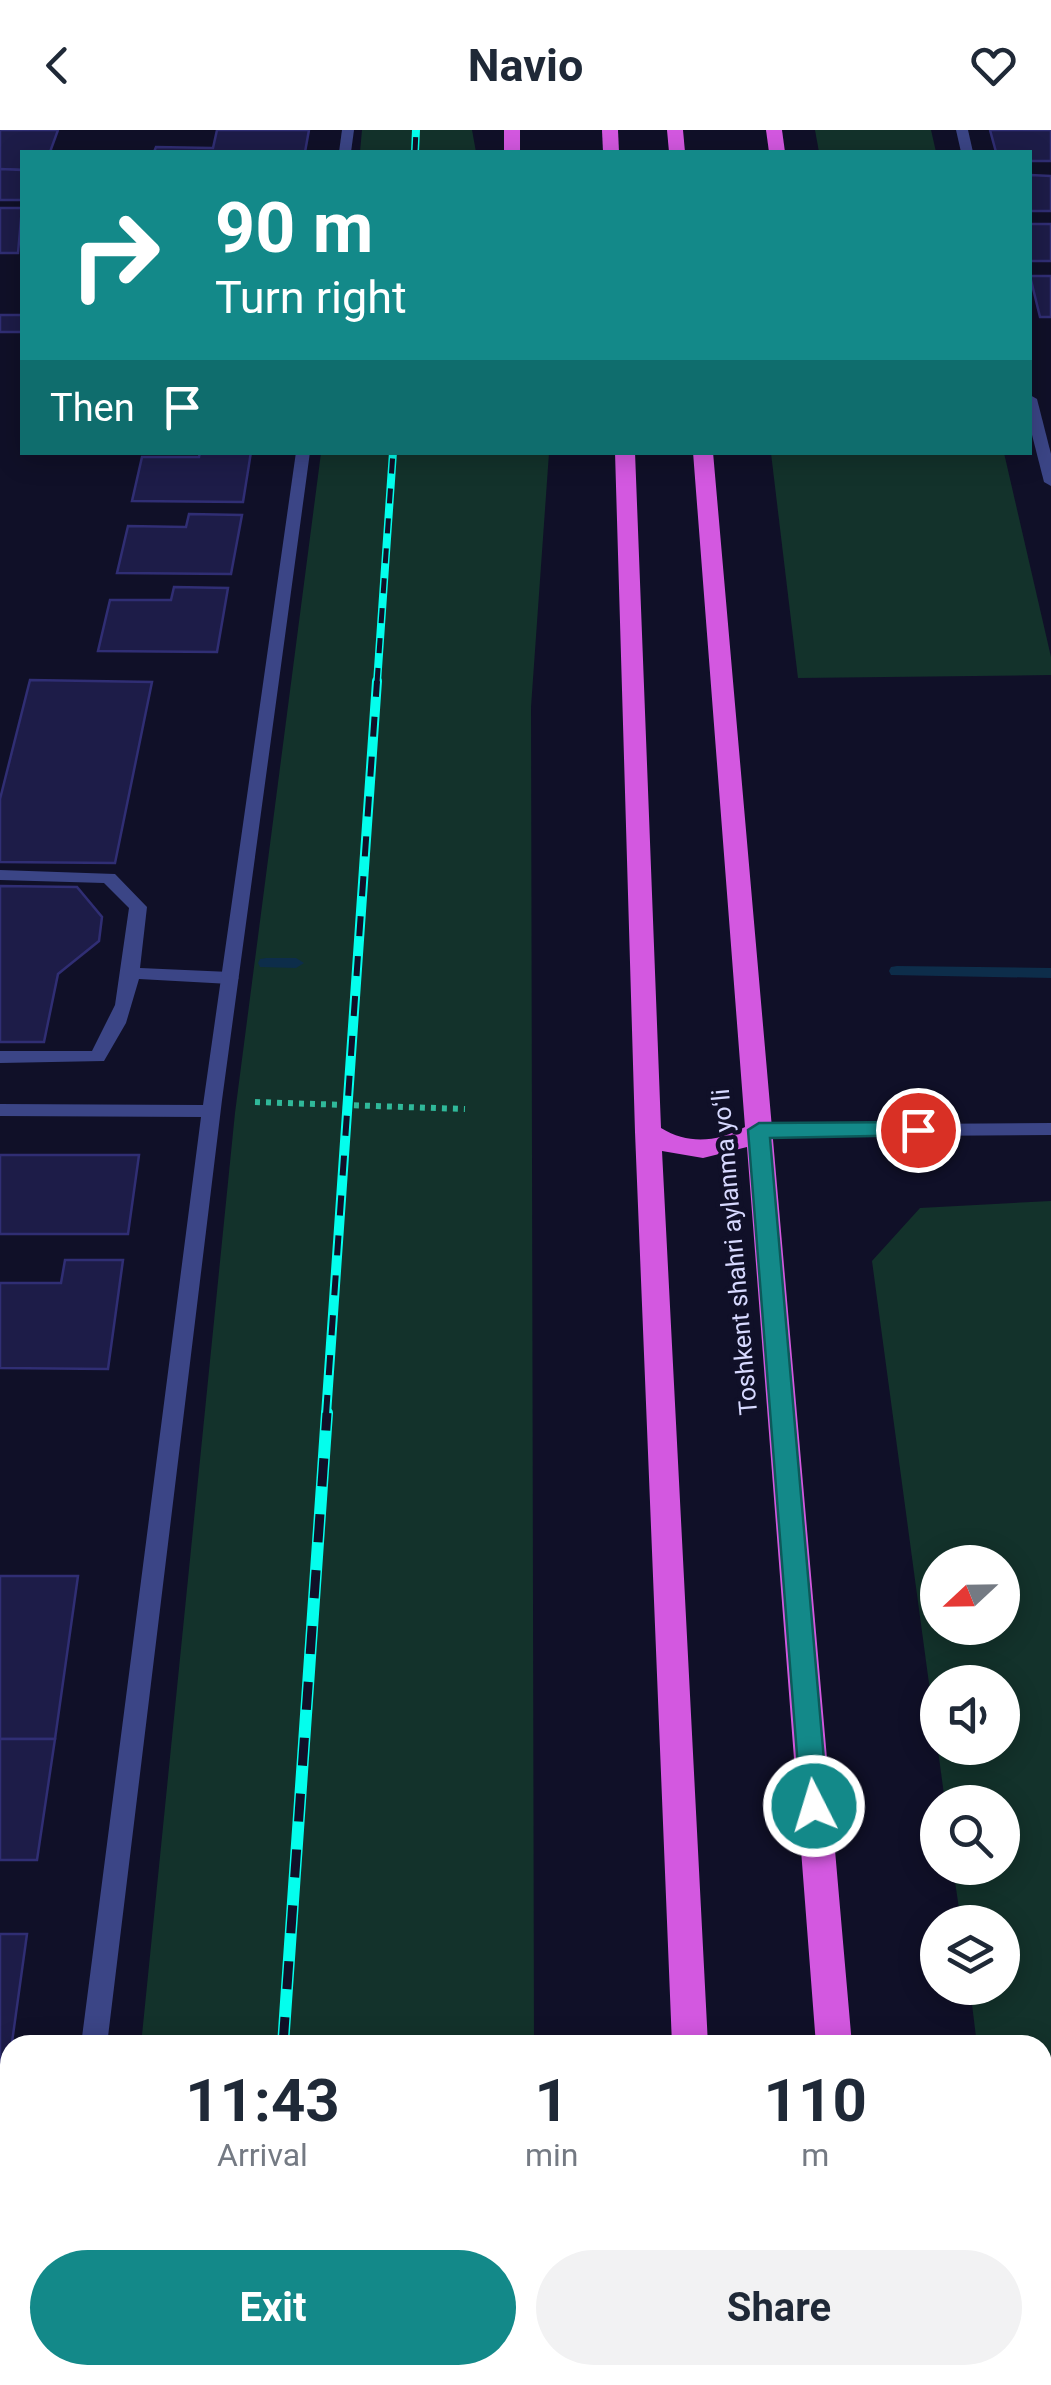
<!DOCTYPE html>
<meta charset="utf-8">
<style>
body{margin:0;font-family:Roboto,sans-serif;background:#f2f2f3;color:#1f2937;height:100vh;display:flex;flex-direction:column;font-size:38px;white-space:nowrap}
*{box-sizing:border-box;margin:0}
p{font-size:32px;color:#747a83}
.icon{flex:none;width:55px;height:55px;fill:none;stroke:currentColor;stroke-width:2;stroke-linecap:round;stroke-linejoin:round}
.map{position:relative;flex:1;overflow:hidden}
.side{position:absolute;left:0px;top:1905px;width:1052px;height:350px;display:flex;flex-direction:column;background:#fff;border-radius:30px 30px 0 0;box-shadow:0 5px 25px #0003}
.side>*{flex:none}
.hud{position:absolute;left:20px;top:20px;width:1012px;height:305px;border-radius:0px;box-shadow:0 5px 25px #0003;background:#138989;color:#fff;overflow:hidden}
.needle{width:65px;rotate:248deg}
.buttons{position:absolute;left:920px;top:1415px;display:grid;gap:20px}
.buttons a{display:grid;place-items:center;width:100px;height:100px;border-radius:50%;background:#fff;box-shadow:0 5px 25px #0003;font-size:50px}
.pin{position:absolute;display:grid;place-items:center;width:85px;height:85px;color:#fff;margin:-42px;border:5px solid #fff;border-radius:50%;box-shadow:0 2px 10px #0007}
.me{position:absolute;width:110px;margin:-55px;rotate:355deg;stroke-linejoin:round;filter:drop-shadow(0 0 8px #0008)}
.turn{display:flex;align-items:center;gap:35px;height:210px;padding:0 30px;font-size:45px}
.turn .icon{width:130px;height:130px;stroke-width:2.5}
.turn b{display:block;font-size:70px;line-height:85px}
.then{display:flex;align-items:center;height:95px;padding:0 30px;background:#0003;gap:20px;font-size:38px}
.eta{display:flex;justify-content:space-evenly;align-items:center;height:170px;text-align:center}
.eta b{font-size:60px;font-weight:700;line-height:70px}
.primary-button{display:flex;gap:20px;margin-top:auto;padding:20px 30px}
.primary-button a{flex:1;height:115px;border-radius:60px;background:#138989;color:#fff;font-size:40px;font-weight:700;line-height:115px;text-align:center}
.primary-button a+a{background:#f2f2f3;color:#1f2937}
header{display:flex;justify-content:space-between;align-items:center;height:130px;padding:0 30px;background:#fff;font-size:45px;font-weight:700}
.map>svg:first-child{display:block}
.green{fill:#13322b;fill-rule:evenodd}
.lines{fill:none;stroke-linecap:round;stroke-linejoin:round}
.stream{fill:#0d2d4a;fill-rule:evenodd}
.building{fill:#1d1c48;stroke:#302e74;stroke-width:2.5}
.path{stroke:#30b99a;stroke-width:6;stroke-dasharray:5 6;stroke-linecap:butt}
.service{fill:#3b4586;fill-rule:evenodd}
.minor{fill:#3b4586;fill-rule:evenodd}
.trunk{fill:#d358e0;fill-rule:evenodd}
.rail-far2-casing{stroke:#04feed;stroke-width:8}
.rail-far1-casing{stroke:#04feed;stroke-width:10}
.rail-casing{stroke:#04feed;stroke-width:12}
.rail-far2{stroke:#101028;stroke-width:5;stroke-dasharray:15;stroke-linecap:butt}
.rail-far1{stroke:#101028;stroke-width:6;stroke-dasharray:20;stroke-linecap:butt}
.rail{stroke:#101028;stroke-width:9;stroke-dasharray:28;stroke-linecap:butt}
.route{fill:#138989;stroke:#0c5959;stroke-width:2.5}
.labels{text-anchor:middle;stroke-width:9;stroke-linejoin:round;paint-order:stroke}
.street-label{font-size:25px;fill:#d7d9ff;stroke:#101028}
</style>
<header><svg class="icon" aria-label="back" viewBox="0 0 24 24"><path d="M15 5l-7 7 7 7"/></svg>Navio<svg class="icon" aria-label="heart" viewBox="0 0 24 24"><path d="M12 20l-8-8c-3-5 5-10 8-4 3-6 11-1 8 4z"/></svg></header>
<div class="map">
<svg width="1051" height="2255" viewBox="0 0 1051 2255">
<rect width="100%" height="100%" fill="#101028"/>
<g class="green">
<path d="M 362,0 L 472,0 L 476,22 L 360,22 Z"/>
<path d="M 815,0 L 931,0 L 936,22 L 819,22 Z"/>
<path d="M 321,323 L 549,323 L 531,577 L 534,1915 L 141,1915 L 235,983 Z"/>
<path d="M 771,323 L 1004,323 L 1051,527 L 1051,545 L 798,548 Z"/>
<path d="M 1051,1071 L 1051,2255 L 1023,2255 L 1021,2245 L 1042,2245 L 1042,1915 L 977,1915 L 970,1858 L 1002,1858 L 1002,1792 L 961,1792 L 953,1738 L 1002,1738 L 1002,1672 L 945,1672 L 872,1131 L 920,1078 ZM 1002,1432 L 1002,1498 L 938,1498 L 938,1432 ZM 1002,1552 L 1002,1618 L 938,1618 L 938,1552 Z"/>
<path d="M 107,2245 L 535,2245 L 535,2255 L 106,2255 Z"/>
</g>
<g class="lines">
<g class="stream">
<path d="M 266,828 L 296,828 L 304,833 L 296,838 L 260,837 L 258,833 L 260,829 Z"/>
<path d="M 897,836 L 1051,838 L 1051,848 L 891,845 L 889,841 L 891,837 Z"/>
</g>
</g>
<g class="building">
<path d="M 0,0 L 58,0 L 50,22 L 22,22 L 22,40 L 0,39 Z"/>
<path d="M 217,0 L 309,0 L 305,22 L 154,22 L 156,17 L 213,18 Z"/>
<path d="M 990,0 L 1051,0 L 1051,31 L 1030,31 L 1030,22 L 996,22 Z"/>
<path d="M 0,39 L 22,40 L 22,70 L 0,70 Z"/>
<path d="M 1030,45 L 1051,46 L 1051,81 L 1030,81 Z"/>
<path d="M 0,78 L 22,78 L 18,123 L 0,123 Z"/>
<rect x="1030" y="94" width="21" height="37"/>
<path d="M 1030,146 L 1051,146 L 1051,187 L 1040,187 Z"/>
<rect x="0" y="185" width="22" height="17"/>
<path d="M 200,322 L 251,322 L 243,372 L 132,371 L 142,327 L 199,327 Z"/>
<path d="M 189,384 L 242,385 L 231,444 L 117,443 L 128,396 L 186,397 Z"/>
<path d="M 174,457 L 228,458 L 217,522 L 98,521 L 110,470 L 171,470 Z"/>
<path d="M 30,550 L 152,552 L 115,733 L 0,732 L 0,669 Z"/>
<path d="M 0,756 L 77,757 L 102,787 L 99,811 L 58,844 L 44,912 L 0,912 Z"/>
<path d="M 0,1025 L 139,1025 L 128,1104 L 0,1104 Z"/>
<path d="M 65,1130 L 123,1130 L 108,1239 L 0,1238 L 0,1153 L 61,1153 Z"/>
<path d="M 0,1446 L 78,1446 L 55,1609 L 0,1609 Z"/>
<path d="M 0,1609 L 55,1609 L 37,1730 L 0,1730 Z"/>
<path d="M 0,1804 L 27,1804 L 9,1934 L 0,1934 Z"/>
</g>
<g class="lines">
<path class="path" d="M 255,972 L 465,979"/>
<path class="service" d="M 0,740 L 115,744 L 147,777 L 140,838 L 230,842 L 239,848 L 230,854 L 139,849 L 126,893 L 104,931 L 0,933 L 0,921 L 92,921 L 115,875 L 129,778 L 104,753 L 0,750 Z"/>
<g class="minor">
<path d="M 342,0 L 354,0 L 351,22 L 339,22 Z"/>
<path d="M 956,0 L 968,0 L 973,22 L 961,22 Z"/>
<path d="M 1030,265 L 1037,269 L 1051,324 L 1051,356 L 1044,352 L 1030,297 Z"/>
<path d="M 296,322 L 310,322 L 222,970 L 107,1915 L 81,1915 L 201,987 L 0,986 L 0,974 L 203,975 Z"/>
<path d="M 1051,993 L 1051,1005 L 759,1007 L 749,1001 L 759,995 Z"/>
<path d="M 38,2245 L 66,2245 L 65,2255 L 37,2255 Z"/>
</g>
<g class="trunk">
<rect x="504" y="0" width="16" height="22"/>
<path d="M 602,0 L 618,0 L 619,22 L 603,22 Z"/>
<path d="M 667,0 L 683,0 L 685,22 L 669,22 Z"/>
<path d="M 766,0 L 782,0 L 785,22 L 769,22 Z"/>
<path d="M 615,322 L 635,322 L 661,998 C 689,1015 717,1012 745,997 L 693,322 L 713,322 L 852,1915 L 816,1915 L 747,1017 L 703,1028 L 662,1021 L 708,1915 L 672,1915 L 635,1002 Z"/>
<path d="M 686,2245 L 724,2245 L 725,2255 L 687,2255 Z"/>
<path d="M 842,2245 L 880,2245 L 881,2255 L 843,2255 Z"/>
</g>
<defs>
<g id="rail-far2">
<path d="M 415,22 L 416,0"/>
<path d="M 377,553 L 393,322"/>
</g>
<path id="rail-far1" d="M 326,1285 L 377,551"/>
<g id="rail">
<path d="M 283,1915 L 327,1283"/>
<path d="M 259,2255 L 260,2245"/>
</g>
</defs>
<use href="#rail-far2" class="rail-far2-casing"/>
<use href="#rail-far1" class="rail-far1-casing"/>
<use href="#rail" class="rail-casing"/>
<use href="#rail-far2" class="rail-far2"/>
<use href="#rail-far1" class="rail-far1"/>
<use href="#rail" class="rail"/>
</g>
<path class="route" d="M 918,992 L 929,1000 L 925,1005 L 770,1008 L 828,1676 L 824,1685 L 805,1685 L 801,1676 L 748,1000 L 759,993 Z"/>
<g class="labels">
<g class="street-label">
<text transform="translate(734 1122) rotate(-95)" y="9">Toshkent shahri aylanma yoʻli</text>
</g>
</g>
</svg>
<div class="buttons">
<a><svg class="needle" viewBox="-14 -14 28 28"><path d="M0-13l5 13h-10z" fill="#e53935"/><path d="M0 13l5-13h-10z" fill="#747a83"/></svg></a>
<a><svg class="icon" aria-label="sound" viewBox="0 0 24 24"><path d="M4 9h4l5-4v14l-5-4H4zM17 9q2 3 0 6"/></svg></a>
<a><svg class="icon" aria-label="search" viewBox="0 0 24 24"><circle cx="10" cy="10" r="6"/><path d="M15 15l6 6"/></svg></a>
<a><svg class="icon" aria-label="layers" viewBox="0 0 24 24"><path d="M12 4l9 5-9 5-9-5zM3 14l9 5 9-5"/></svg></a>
</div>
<div class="pin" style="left:918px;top:1000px;background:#d93025"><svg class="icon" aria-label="arrive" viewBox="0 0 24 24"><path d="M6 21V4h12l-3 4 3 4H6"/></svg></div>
<svg class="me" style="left:814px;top:1676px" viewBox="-20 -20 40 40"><circle r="17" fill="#138989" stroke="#fff" stroke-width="3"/><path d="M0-11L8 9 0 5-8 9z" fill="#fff"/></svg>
<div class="hud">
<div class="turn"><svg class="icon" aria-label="right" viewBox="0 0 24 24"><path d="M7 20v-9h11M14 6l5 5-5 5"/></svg><div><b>90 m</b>Turn right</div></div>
<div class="then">Then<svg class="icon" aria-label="arrive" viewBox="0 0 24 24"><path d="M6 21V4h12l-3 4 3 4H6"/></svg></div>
</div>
<section class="side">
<div class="eta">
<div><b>11:43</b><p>Arrival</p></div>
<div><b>1</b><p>min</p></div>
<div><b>110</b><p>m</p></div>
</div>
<div class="primary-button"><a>Exit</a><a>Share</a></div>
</section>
</div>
